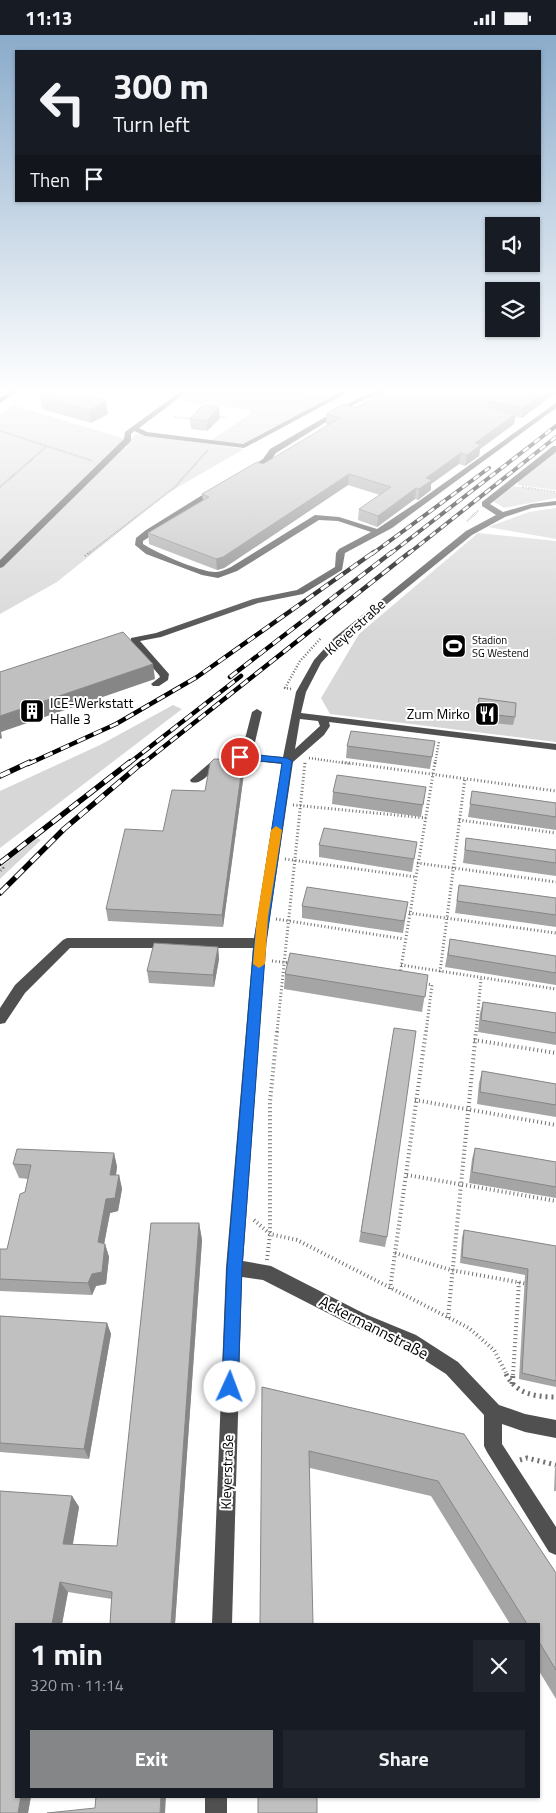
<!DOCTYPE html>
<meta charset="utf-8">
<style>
body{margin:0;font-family:"Titillium Web",sans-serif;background:#20242c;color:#f1f3f6;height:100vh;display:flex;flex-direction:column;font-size:19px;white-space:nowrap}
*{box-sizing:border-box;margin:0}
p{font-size:16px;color:#9ea1a6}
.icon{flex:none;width:28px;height:28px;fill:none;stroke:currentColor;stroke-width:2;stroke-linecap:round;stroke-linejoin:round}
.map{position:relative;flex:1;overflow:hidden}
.sheet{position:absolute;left:15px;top:1588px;width:525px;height:175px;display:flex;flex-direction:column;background:#171b24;border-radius:0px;box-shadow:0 1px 4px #0004}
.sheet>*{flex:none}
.guide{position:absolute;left:15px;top:15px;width:526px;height:152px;border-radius:0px;box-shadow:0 1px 4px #0004;background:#171b24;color:#f1f3f6;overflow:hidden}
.controls{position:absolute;left:485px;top:182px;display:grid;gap:10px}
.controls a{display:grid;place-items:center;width:55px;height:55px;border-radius:0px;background:#171b24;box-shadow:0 1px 4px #0004;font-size:25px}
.pin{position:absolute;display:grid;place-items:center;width:42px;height:42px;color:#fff;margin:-21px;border:2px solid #fff;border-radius:50%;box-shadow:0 1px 5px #0007}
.me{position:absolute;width:55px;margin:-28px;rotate:2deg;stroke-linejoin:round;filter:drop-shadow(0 0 4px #0008)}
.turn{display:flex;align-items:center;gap:18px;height:105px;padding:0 15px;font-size:22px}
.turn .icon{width:65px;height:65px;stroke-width:2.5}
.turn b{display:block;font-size:35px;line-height:42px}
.then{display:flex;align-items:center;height:48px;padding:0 15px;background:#0003;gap:10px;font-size:19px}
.round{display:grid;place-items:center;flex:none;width:52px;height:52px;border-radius:0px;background:#20242c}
.overview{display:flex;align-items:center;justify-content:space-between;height:85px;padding:0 15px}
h1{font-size:30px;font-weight:700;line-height:38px}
.cta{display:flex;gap:10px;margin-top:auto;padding:10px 15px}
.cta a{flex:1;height:58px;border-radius:0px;background:#858687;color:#fff;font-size:20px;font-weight:700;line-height:58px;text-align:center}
.cta a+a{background:#20242c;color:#f1f3f6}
.status{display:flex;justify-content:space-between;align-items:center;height:35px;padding:0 25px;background:#171b24;direction:ltr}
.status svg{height:14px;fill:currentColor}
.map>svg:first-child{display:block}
.green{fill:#d7d7d7}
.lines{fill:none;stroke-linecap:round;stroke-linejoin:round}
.path-far4{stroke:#727272;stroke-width:2;stroke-dasharray:0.5 1;stroke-linecap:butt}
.path-far3{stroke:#727272;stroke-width:2.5;stroke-dasharray:1 2;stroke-linecap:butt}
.path-far2{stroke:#727272;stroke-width:3;stroke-dasharray:1 2.5;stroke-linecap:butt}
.path-far1{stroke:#727272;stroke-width:4;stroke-dasharray:1 3;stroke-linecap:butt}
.path{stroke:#727272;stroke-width:5;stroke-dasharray:2 4;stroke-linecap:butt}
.minor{fill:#505050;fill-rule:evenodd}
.major{fill:#000;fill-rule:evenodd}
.rail-far2-casing{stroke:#000;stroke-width:4}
.rail-far1-casing{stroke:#000;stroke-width:4.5}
.rail-casing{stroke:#000;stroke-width:5.5}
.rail-far2{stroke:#fff;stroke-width:2.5;stroke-dasharray:7;stroke-linecap:butt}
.rail-far1{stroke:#fff;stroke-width:3;stroke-dasharray:9;stroke-linecap:butt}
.rail{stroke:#fff;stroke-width:4;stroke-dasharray:11;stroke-linecap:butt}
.wall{fill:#a5a5a5}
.shaded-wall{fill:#868686}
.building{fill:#c0c0c0;stroke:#868686}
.route{fill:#1a73e8;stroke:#114b97}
.slow{fill:#f59e0b}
.labels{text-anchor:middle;stroke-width:4;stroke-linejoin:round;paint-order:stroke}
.far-poi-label{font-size:11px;fill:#000;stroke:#fff;text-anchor:start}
.street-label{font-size:14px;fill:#000;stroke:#fff}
.poi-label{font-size:14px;fill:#000;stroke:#fff;text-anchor:start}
.near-street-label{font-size:16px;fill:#000;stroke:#fff}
</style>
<div class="status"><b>11:13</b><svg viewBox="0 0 49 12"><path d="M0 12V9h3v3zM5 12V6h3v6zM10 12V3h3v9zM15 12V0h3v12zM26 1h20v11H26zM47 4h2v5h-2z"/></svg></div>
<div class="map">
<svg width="556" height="1778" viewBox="0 0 556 1778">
<rect width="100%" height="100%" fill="#fff"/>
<g class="green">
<path d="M 194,354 L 272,354 L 330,362 L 246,410 L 211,405 L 249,380 L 251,375 L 178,366 Z"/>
<path d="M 13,370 L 125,404 L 0,527 L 0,379 Z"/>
<path d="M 136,399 L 244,414 L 166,459 L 57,547 L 0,579 L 0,533 L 120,415 L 127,412 L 125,410 Z"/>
<path d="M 556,414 L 556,455 L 518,450 L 518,445 Z"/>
<path d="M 513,451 L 556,458 L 556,463 L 504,473 L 493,466 Z"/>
<path d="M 556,473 L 556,504 L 488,492 L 529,477 Z"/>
<path d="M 478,498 L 556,506 L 556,707 L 330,679 L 321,663 L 359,599 Z"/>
<path d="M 173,670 L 182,674 L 0,813 L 0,756 L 100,710 Z"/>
<path d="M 37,803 L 41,805 L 0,844 L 0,832 Z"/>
</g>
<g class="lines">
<g class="path-far4">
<path d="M 27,358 L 33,354"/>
<path d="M 217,381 L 227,383"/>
<path d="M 174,382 L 193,384"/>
<path d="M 0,396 L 93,426"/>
<path d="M 0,452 L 46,412"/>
<path d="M 522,452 L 556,457"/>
<path d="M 467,486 L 479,475"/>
<path d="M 88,519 L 174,453 L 208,415"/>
</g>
<g class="path-far3">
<path d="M 85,521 L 90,517"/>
<path d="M 291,654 L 285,653 L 300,626 L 321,603"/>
<path d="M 309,723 L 351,729"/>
<path d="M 305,729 L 305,726"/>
<path d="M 435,729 L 439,706"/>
</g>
<g class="path-far2">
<path d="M 342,727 L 556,756"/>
<path d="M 293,770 L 426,783"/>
<path d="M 459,785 L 556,798"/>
<path d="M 285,824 L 416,842"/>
<path d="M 417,828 L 556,847"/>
<path d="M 0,830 L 3,833 L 0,836"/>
<path d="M 409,878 L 556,898"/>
<path d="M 276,884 L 404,904"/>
<path d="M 272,926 L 290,928"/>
<path d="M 401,930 L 556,954"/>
<path d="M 440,937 L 465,743"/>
<path d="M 400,939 L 435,727"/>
<path d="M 422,948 L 432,950 L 426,997"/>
<path d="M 277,997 L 305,727"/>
<path d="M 476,997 L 481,944"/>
</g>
<g class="path-far1">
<path d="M 474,1005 L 556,1018"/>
<path d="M 415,1065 L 556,1090"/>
<path d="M 407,1140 L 556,1166"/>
<path d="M 254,1185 L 270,1199 L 297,1205 L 469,1293 L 494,1315 L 507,1340"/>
<path d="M 395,1218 L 451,1235 L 528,1249"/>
<path d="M 267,1225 L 270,1199 L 270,1067 L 277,996"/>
<path d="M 390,1254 L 426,996"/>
<path d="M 448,1283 L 476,996"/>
<path d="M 513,1340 L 519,1247"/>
</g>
<g class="path">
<path d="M 506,1339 C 516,1359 535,1362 556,1362"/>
<path d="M 512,1349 L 513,1339"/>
<path d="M 520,1425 L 527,1423 L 556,1430"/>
</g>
<g class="minor">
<path d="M 184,354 L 191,354 L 139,393 L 147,397 L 243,409 L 346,354 L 354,354 L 244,413 L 145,401 L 134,396 L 131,399 L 131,406 L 3,532 L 0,533 L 0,525 L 124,404 L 125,397 Z"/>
<path d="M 380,354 L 388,354 L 355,369 L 276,418 L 269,428 L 250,439 L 243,437 L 263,424 L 270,414 L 351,367 Z"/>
<path d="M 556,368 L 556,373 L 392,493 L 345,518 L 342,535 L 303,559 L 258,568 L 161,602 L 140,606 L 169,639 L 168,645 L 159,651 L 153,651 L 151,649 L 160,642 L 159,640 L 131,607 L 131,603 L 156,598 L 253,564 L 297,555 L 335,532 L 336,518 L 339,514 L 371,497 L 338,486 L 319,485 L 237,536 L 218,543 L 202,540 L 146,519 L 135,510 L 136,503 L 146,495 L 212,454 L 218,454 L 218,458 L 143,506 L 143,509 C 155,517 202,538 216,537 C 221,537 226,534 231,532 L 315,480 L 339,482 L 377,494 L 419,466 Z"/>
<path d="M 553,411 L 556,411 L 556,417 L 490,469 L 503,477 L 531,469 L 556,466 L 556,470 L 532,473 L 505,482 L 472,500 L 340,607 L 321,628 L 306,657 L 301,678 L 556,709 L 556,715 L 329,687 L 330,691 L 324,700 L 293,727 L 266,908 L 243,1226 L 271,1231 L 365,1279 L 416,1300 L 458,1327 L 499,1370 L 525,1379 L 556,1385 L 556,1403 L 525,1397 L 502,1389 L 502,1409 L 556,1492 L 556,1520 L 549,1517 L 487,1417 L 484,1411 L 484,1380 L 446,1339 L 404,1312 L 353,1291 L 263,1245 L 242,1242 L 232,1589 L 212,1589 L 226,1233 L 253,913 L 70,913 L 25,958 L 5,988 L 0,989 L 0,973 L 15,950 L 63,905 L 67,903 L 254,903 L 282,729 C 262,727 240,723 221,730 C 211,734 203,751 191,747 L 190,745 L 212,726 L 241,719 L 252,677 L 257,674 L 262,677 L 252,720 L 283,722 L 296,657 L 314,625 L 334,603 L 466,496 L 496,480 L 482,471 L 482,467 ZM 300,684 L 318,686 L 320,691 L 295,714 Z"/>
<rect x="205" y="1761" width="22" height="17"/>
</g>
<path class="major" d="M 14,354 L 21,354 L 0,368 L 0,363 Z"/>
<defs>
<g id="rail-far2">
<path d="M 372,519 L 489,433"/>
<path d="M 390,519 L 556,391"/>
<path d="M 408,519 L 556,402"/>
</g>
<g id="rail-far1">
<path d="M 230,642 L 392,517"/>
<path d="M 28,729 L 116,689 L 197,642 L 374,517"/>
<path d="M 128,729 L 241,641"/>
<path d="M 142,729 L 410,517"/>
</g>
<g id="rail">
<path d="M 0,741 L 30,727"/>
<path d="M 0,828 L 130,727"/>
<path d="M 0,858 L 64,794 L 143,727"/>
</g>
</defs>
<use href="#rail-far2" class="rail-far2-casing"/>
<use href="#rail-far1" class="rail-far1-casing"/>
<use href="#rail" class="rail-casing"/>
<use href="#rail-far2" class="rail-far2"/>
<use href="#rail-far1" class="rail-far1"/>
<use href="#rail" class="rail"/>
</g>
<g class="wall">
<path d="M 154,354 L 179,354 L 173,358 Z"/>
<path d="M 225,354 L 286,354 L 279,362 Z"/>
<path d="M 556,354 L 522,383 L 515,382 L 514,389 L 480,414 L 479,421 L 465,431 L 459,429 L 431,449 L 431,455 L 418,465 L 415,464 L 377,492 L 358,485 L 359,474 L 380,460 L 348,450 L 224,533 L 217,535 L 149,509 L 148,498 L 203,465 L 202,459 L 263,429 L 328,390 L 326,389 L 326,379 L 356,373 Z"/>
<path d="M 40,360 L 108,379 L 91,388 L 42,374 Z"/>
<path d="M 220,383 L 207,396 L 191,394 L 190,384 Z"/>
<path d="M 479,663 L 515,682 L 513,690 L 476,686 Z"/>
<path d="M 435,706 L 430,734 L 346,723 L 347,711 Z"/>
<path d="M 243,725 L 244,738 L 223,892 L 108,886 L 106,874 L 163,796 L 205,756 Z"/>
<path d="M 472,756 L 556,768 L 556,795 L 468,782 Z"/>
<path d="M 333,757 L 424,764 L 421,782 L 332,769 Z"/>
<path d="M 466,803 L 556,815 L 556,841 L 463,828 Z"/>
<path d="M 319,810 L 415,819 L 412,837 L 319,822 Z"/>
<path d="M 459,850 L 556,863 L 556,892 L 455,878 Z"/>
<path d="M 408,867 L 403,898 L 302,883 L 302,871 Z"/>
<path d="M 450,904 L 556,921 L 556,950 L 445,932 Z"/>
<path d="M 218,912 L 219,924 L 214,952 L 149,948 L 147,936 Z"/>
<path d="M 285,939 L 428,940 L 422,977 L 284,954 Z"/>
<path d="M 483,967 L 556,978 L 556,1010 L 478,997 L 480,978 Z"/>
<path d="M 394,993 L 387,1202 L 385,1212 L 359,1207 Z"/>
<path d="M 482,1036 L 556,1049 L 556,1082 L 477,1069 L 479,1048 Z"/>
<path d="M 475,1113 L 556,1127 L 556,1163 L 469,1148 L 472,1124 Z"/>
<path d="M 114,1118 L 117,1132 L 116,1140 L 119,1140 L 122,1154 L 118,1176 L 110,1178 L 104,1209 L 105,1209 L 109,1222 L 106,1249 L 96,1251 L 92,1260 L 0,1256 L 0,1214 L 7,1214 L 25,1157 L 28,1144 L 19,1143 L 13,1129 Z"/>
<path d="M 151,1188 L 199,1188 L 202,1205 L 175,1589 L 110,1589 L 112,1564 L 68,1557 L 62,1589 L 16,1589 L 16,1761 L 31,1761 L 28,1778 L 0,1778 L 0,1456 L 72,1461 L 79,1472 L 73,1509 L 117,1511 Z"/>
<path d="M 464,1195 L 556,1211 L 556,1352 L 519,1344 L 525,1240 L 460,1228 L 462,1202 Z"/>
<path d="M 0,1281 L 107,1288 L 111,1299 L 89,1424 L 0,1417 Z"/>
<path d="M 262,1352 L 464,1399 L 556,1538 L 556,1664 L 539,1636 L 539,1589 L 510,1589 L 431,1461 L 310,1433 Z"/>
<path d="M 556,1432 L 556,1456 L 554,1456 L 555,1433 Z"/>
</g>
<g class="shaded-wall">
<path d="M 173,354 L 179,354 L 173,358 Z"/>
<path d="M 279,354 L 286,354 L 279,362 Z"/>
<path d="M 550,354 L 556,354 L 556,358 L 522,383 L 523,373 Z"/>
<path d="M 106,366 L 108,379 L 91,388 L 89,375 Z"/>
<path d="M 219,372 L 220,383 L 207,396 L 207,386 Z"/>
<path d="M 516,379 L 514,389 L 480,414 L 479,421 L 465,431 L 467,420 L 475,408 Z"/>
<path d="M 461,418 L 459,429 L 431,449 L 431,455 L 418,465 L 419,454 L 426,443 Z"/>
<path d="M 349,439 L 348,450 L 224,533 L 217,535 L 216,524 Z"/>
<path d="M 416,453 L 415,464 L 377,492 L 378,481 Z"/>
<path d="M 153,629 L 155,644 L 1,697 L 2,703 L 0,704 L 0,681 Z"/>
<path d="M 243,725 L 244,738 L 223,892 L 222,880 Z"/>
<path d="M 218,912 L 219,924 L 214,952 L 213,940 Z"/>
<path d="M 114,1118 L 117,1132 L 114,1153 L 110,1140 Z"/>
<path d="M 119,1140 L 122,1154 L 118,1176 L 110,1178 L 102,1220 L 98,1207 L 106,1164 Z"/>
<path d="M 199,1188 L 202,1205 L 175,1589 L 171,1589 Z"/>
<path d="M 105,1209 L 109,1222 L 106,1249 L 96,1251 L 92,1260 L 88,1248 Z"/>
<path d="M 107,1288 L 111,1299 L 89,1424 L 84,1414 Z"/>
<path d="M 72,1461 L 79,1472 L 71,1519 L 63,1509 Z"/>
<path d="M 60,1547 L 68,1557 L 62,1589 L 52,1589 Z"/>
<path d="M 21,1761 L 31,1761 L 28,1778 L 18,1778 Z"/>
<path d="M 161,1761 L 166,1761 L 165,1778 L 160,1778 Z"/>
</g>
<g class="building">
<path d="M 54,354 L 64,354 L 106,366 L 89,375 L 40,360 Z"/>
<path d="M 388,354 L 550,354 L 523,373 L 488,366 L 489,372 L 516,379 L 475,408 L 481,410 L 467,420 L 461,418 L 426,443 L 432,445 L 419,454 L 416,453 L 378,481 L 359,474 L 391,452 L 349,439 L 223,522 L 216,524 L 148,498 L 209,462 L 202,459 L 257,427 L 263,429 L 340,383 L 326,379 L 343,369 L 356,373 Z"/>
<path d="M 203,370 L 219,372 L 207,386 L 190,384 Z"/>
<path d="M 123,597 L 153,629 L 0,681 L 0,637 Z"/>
<path d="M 479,663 L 516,668 L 515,682 L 477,678 Z"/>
<path d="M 351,696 L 435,706 L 432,722 L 347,711 Z"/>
<path d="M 214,724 L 243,725 L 222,880 L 106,874 L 125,794 L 163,796 L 172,755 L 205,756 L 210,728 Z"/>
<path d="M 337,740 L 426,752 L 423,770 L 333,757 Z"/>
<path d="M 472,756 L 556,768 L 556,782 L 470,769 Z"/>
<path d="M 324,793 L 417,807 L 414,824 L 319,810 Z"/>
<path d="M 466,803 L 556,815 L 556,828 L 465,815 Z"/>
<path d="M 459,850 L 556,863 L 556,880 L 457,866 Z"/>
<path d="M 307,852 L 408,867 L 404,886 L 302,871 Z"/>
<path d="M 450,904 L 556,921 L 556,938 L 448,920 Z"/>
<path d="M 154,908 L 218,912 L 213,940 L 147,936 Z"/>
<path d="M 290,918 L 428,940 L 425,962 L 285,939 Z"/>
<path d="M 483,967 L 556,978 L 556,998 L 481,985 Z"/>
<path d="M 394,993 L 416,996 L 387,1202 L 361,1197 Z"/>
<path d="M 482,1036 L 556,1049 L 556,1070 L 480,1057 Z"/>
<path d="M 475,1113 L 556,1127 L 556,1152 L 472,1137 Z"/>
<path d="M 17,1114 L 114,1118 L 110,1140 L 119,1140 L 115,1163 L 106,1164 L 98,1207 L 105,1209 L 102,1237 L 92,1239 L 88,1248 L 0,1244 L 0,1214 L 7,1214 L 20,1159 L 25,1157 L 31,1130 L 13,1129 Z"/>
<path d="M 151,1188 L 199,1188 L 171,1589 L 110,1589 L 112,1557 L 60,1547 L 52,1589 L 16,1589 L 16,1761 L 21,1761 L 18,1778 L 0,1778 L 0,1456 L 72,1461 L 63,1509 L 117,1511 Z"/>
<path d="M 464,1195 L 556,1211 L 556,1346 L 522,1338 L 528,1234 L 462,1222 Z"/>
<path d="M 0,1281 L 107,1288 L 84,1414 L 0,1408 Z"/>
<path d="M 262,1352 L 464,1399 L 556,1538 L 556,1635 L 539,1607 L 539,1589 L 527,1589 L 438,1446 L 309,1416 L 313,1589 L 260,1589 Z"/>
<path d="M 96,1761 L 161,1761 L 160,1778 L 47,1778 L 95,1773 Z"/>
<rect x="258" y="1761" width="59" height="17"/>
</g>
<linearGradient id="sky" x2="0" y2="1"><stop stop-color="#8aabca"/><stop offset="0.59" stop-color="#fff"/><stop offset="1" stop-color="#fff" stop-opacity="0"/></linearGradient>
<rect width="556" height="603" fill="url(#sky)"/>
<path class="route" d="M 240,718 L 287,723 L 292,726 L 266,908 L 242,1233 L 238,1352 L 236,1358 L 230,1360 L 224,1358 L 222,1352 L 227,1233 L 254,908 L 282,728 L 236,724 L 235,722 Z"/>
<path class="slow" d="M 276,791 L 282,795 L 268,882 L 265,929 L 259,933 L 253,929 L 257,882 L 271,795 Z"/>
<defs>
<symbol id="stadium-square" viewBox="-11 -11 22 22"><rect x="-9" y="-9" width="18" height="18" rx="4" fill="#000" stroke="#fff"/><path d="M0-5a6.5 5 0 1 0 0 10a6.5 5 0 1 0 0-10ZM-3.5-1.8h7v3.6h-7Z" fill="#fff"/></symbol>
<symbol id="building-square" viewBox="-11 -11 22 22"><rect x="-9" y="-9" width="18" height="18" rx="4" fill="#000" stroke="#fff"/><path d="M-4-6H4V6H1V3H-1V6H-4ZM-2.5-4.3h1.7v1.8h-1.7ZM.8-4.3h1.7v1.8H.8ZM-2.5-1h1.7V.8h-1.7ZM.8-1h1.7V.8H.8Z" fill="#fff"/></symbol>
<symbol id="restaurant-square" viewBox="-11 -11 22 22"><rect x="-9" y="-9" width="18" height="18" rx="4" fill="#000" stroke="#fff"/><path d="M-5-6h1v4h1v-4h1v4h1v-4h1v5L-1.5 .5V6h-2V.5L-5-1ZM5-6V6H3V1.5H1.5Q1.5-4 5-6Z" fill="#fff"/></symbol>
</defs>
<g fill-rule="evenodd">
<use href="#stadium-square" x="440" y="597" width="28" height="28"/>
<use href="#building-square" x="18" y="662" width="28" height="28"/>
<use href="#restaurant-square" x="473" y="665" width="28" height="28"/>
</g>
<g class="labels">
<g class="far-poi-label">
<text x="472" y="609">Stadion<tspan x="472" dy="13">SG Westend</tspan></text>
</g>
<g class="street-label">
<text transform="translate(355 592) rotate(-42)" y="5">Kleyerstraße</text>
<text transform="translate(227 1437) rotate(-88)" y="5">Kleyerstraße</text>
</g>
<g class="poi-label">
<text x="50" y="673">ICE-Werkstatt<tspan x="50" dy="16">Halle 3</tspan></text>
<text x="470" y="684" text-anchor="end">Zum Mirko</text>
</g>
<g class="near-street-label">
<text transform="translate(374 1292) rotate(27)" y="6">Ackermannstraße</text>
</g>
</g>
</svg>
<div class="controls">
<a><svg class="icon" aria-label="sound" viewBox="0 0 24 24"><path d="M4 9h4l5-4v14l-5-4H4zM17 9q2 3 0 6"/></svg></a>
<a><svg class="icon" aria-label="layers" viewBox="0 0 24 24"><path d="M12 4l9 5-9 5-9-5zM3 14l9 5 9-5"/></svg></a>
</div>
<div class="pin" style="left:240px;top:722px;background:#d93025"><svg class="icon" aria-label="arrive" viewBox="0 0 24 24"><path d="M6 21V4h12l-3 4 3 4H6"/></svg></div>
<svg class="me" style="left:230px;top:1352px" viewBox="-20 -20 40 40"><circle r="19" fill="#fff"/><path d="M0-13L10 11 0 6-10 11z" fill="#1a73e8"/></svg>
<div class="guide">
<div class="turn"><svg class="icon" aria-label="left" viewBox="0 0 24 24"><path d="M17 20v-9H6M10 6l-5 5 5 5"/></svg><div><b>300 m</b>Turn left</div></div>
<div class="then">Then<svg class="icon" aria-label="arrive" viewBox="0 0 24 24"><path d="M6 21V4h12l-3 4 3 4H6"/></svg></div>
</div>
<section class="sheet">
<div class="overview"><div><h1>1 min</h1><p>320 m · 11:14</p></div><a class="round"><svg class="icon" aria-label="close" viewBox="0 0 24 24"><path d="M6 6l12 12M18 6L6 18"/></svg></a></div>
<div class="cta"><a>Exit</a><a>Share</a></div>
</section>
</div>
